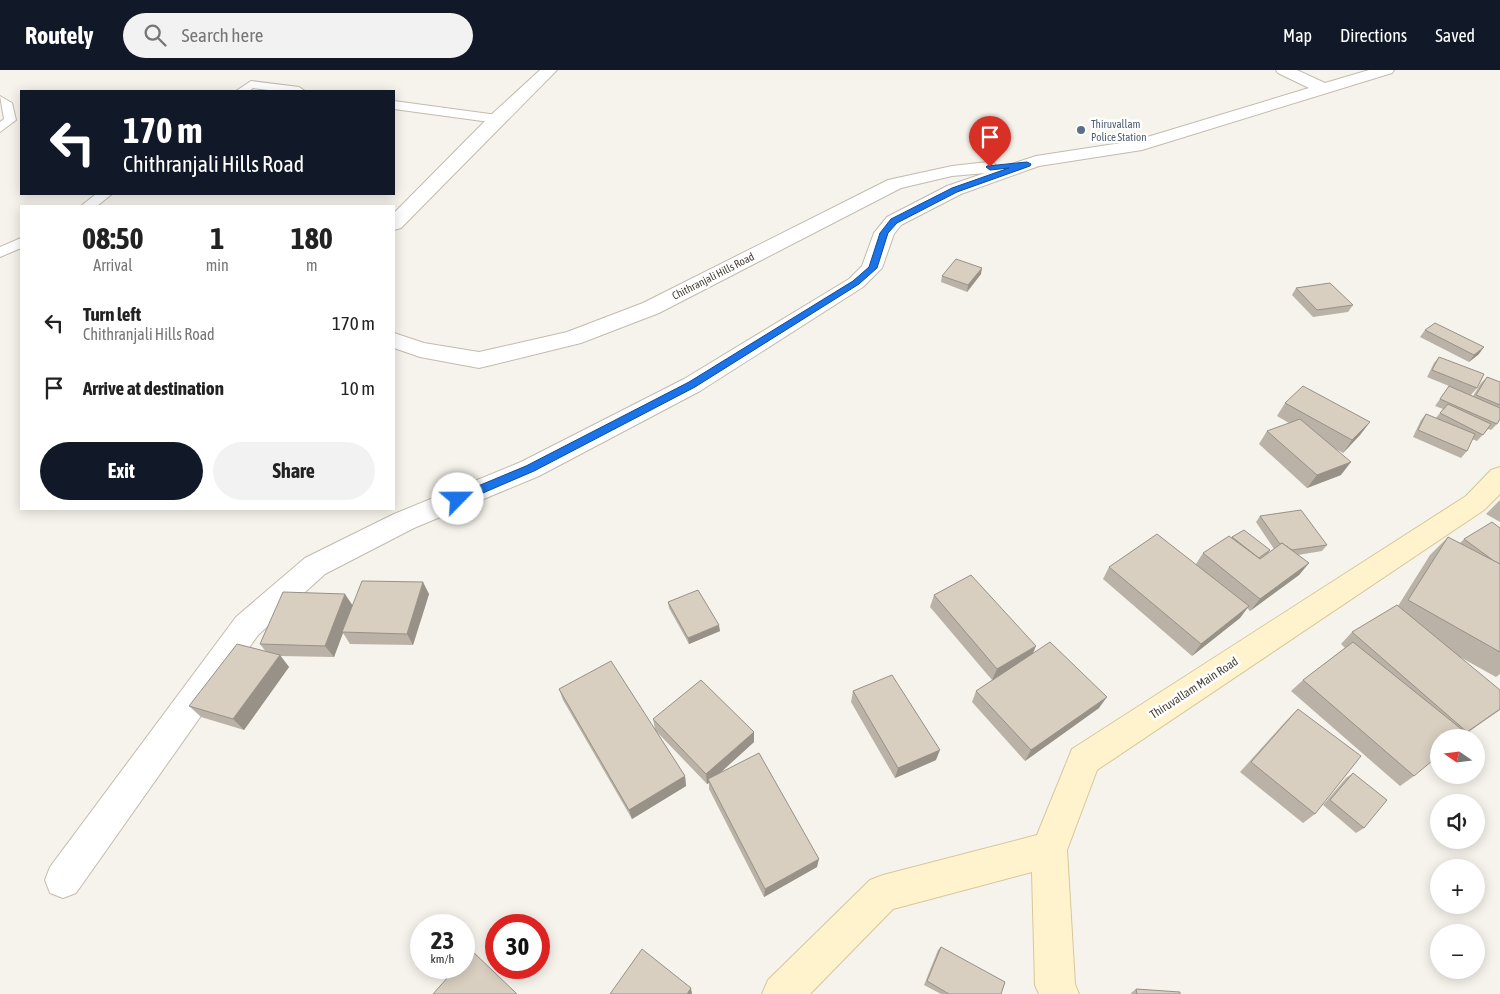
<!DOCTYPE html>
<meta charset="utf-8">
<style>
body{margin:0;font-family:"Asap Condensed",sans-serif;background:#f2f2f2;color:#222;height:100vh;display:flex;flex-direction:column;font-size:19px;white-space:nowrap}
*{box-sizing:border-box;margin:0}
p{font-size:16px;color:#767676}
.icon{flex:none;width:28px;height:28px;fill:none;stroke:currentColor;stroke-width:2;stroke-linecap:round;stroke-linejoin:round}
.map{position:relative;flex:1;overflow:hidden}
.panel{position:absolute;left:20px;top:135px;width:375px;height:305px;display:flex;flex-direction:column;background:#fff;border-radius:0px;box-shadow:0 2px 12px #0003}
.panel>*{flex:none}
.top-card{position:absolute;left:20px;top:20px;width:375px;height:105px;border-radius:0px;box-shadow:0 2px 12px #0003;background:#111827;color:#fff;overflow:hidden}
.needle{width:32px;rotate:284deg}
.fabs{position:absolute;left:1430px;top:659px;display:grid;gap:10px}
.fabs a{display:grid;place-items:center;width:55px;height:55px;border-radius:50%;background:#fff;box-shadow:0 2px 12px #0003;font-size:25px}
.speed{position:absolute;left:410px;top:844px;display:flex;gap:10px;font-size:25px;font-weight:700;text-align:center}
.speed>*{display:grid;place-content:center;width:65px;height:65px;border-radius:50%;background:#fff;box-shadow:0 2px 12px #0003;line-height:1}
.speed small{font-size:12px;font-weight:400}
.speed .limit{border:8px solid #d22;background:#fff;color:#111}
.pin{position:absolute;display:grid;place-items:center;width:42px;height:42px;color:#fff;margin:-51px -21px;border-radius:50% 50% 50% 0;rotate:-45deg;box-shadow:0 0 5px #0007}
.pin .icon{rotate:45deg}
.me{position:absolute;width:55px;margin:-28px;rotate:67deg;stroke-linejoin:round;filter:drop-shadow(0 0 4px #0008)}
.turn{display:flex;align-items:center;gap:18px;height:105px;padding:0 20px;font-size:22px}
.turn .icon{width:65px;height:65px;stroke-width:2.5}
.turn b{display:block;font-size:35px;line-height:42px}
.eta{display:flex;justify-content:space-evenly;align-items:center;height:85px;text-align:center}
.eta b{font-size:30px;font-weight:700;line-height:35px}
.action{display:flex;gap:10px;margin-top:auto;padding:10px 20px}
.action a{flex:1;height:58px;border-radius:30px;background:#111827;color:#fff;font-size:20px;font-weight:700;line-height:58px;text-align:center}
.action a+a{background:#f2f2f2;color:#222}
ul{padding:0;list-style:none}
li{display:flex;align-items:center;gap:15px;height:65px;padding:0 20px}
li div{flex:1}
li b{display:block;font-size:19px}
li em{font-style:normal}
header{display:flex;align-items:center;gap:30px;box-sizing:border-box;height:70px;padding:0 25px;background:#111827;color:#fff}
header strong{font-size:24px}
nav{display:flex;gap:28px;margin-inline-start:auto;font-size:18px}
.search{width:350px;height:45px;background:#f2f2f2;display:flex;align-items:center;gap:12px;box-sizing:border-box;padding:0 18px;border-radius:28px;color:#767676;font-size:19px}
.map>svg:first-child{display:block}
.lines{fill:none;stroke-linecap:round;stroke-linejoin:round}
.service-casing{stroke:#c2bbae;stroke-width:2}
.minor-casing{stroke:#c2bbae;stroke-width:2}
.secondary-casing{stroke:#d6c79b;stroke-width:2}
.service{fill:#fff;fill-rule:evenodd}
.minor{fill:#fff;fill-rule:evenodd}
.secondary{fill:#fff3cd;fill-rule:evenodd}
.wall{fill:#bab2a6}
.shaded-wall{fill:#979187}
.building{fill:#d8cfc1;stroke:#979187}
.route{fill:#1a73e8;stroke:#114b97}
.service-dot{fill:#5c6f8a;stroke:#fff;stroke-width:2}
.labels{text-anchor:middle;stroke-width:5;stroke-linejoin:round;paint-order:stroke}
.far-service-label{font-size:11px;fill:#4e5e75;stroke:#fff;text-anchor:start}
.far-street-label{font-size:11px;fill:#4b4439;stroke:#fff}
.street-label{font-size:12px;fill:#4b4439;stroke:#fff}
</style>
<header>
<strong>Routely</strong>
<div class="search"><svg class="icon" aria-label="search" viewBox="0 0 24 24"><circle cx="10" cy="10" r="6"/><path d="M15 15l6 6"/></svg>Search here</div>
<nav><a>Map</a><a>Directions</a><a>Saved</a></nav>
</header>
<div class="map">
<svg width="1500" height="924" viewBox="0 0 1500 924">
<rect width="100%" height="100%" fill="#f6f3ec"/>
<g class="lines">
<defs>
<g id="service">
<path d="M 251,11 L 299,17 L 305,21 L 277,21 L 253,18 L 249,21 L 236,21 Z"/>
<path d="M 0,26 L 12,33 L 16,50 L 0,62 L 0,52 L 4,49 Z"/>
<path d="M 394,31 L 497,45 L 503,49 L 497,53 L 394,39 Z"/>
<path d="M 96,124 L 112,124 L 97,136 L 81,136 Z"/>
<path d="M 21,168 L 21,178 L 0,187 L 0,177 Z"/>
</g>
<g id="minor">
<path d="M 540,0 L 557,0 L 401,158 L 394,160 L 394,143 L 491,45 Z"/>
<path d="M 1276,0 L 1297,0 L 1325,13 L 1369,0 L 1394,0 L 1392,3 L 1142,80 L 1039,96 L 961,124 L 901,155 L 894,164 L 882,198 L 863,217 L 700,321 L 539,406 L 414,458 L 325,504 L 258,565 L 76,823 L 63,828 L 50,823 L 45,810 L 50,797 L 236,547 L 305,488 L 394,444 L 521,392 L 684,309 L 849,209 L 862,196 L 874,163 L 887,147 L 947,116 L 985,103 L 952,106 L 901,118 L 659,243 L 581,273 L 479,298 L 420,287 L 394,278 L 394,263 L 424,273 L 479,282 L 567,262 L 643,233 L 888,110 L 952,96 L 988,92 L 994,93 L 997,97 L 996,99 L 1036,86 L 1134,71 L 1309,18 L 1278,3 Z"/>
</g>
<path id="secondary" d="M 1500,397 L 1500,424 L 1484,440 L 1097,700 L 1067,780 L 1075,914 L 1079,924 L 1039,924 L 1035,915 L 1032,802 L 893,839 L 810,924 L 762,924 L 768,910 L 870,810 L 883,805 L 1037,765 L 1072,679 L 1466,426 L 1491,400 Z"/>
</defs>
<use href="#service" class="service-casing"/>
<use href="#minor" class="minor-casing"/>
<use href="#secondary" class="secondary-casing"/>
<use href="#service" class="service"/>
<use href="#minor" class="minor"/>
<use href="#secondary" class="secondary"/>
</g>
<g class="wall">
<path d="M 981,204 L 967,222 L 941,212 L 942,206 Z"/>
<path d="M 1296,218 L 1353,235 L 1348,242 L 1313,247 L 1292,225 Z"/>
<path d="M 1425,260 L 1479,284 L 1469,292 L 1420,267 Z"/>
<path d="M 1439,287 L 1477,318 L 1471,325 L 1460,320 L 1473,326 L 1481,313 L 1487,307 L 1500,312 L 1500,349 L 1497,354 L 1491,360 L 1488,359 L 1477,371 L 1472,369 L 1467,381 L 1461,388 L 1413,367 L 1421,350 L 1426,344 L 1436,348 L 1443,339 L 1435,336 L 1449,316 L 1427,307 L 1434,293 Z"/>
<path d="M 1285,333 L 1370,352 L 1360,365 L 1343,383 L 1334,378 L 1341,405 L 1307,418 L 1259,374 L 1267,361 L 1289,353 L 1277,346 Z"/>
<path d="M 1500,430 L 1500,452 L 1486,444 Z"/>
<path d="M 1260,446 L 1327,475 L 1322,481 L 1298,485 L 1309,493 L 1299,505 L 1250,541 L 1247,538 L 1240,548 L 1192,586 L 1103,509 L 1109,497 L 1196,494 L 1203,483 L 1232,467 L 1270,480 L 1268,483 L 1274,479 L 1256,452 Z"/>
<path d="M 1500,458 L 1500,604 L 1496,607 L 1460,587 L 1500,640 L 1460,668 L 1439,668 L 1414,706 L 1400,716 L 1291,621 L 1303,610 L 1345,578 L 1341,574 L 1352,562 L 1398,536 L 1430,485 L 1448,467 L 1460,473 L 1464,469 Z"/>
<path d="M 429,524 L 413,575 L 350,574 L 343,563 L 334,587 L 280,586 L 289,597 L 244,660 L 201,647 L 189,636 L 266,582 L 260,574 L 352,535 Z"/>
<path d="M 934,525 L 1033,583 L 1099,638 L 1025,691 L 972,632 L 976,621 L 992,610 L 930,537 Z"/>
<path d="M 668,532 L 720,561 L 689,574 L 669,538 Z"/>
<path d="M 559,619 L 655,659 L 653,649 L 754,662 L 754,672 L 720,703 L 817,797 L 764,827 L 709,719 L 709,713 L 707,714 L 656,661 L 685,706 L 686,716 L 632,749 L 563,630 Z"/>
<path d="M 853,621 L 936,690 L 895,708 L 851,632 Z"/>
<path d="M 1298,639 L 1315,744 L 1303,753 L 1240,702 L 1287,650 Z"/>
<path d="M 1353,703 L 1364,758 L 1356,763 L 1323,735 L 1346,708 Z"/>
<path d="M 941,877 L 1001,924 L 941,924 L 924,915 L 938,880 Z"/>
<path d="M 1136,919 L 1180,924 L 1131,924 L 1131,923 Z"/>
</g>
<g class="shaded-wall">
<path d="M 982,198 L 981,204 L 967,222 L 968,215 Z"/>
<path d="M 1484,277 L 1479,284 L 1469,292 L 1474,285 Z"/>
<path d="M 1370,352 L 1360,365 L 1343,383 L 1352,370 Z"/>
<path d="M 1351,392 L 1341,405 L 1307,418 L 1317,405 Z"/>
<path d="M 1309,493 L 1299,505 L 1250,541 L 1260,529 Z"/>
<path d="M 423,512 L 429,524 L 413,575 L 407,564 Z"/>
<path d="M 345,524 L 353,536 L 334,587 L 325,576 Z"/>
<path d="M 1249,536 L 1240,548 L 1192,586 L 1201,574 Z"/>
<path d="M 719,555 L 720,561 L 689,574 L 688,568 Z"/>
<path d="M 1036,576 L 1031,588 L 992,610 L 997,599 Z"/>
<path d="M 280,585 L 289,597 L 244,660 L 233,649 Z"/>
<path d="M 1107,627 L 1099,638 L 1025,691 L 1031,680 Z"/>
<path d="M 754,662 L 754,672 L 710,712 L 708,709 L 709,713 L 707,714 L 706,704 Z"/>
<path d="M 940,680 L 936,690 L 895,708 L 898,698 Z"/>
<path d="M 685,706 L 686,716 L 632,749 L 629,740 Z"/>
<path d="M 819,789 L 817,797 L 764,827 L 765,819 Z"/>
<path d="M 691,918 L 692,924 L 687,924 Z"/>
</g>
<g class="building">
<path d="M 956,189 L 982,198 L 968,215 L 942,206 Z"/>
<path d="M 1330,213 L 1353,235 L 1317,240 L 1296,218 Z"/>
<path d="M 1435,253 L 1484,277 L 1474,285 L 1425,260 Z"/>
<path d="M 1439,287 L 1484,304 L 1477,318 L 1432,300 Z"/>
<path d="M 1487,307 L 1500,312 L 1500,335 L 1476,325 Z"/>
<path d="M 1303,316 L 1370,352 L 1352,370 L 1285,333 Z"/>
<path d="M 1449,316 L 1500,338 L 1500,349 L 1497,354 L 1440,329 Z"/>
<path d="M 1448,334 L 1491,354 L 1483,365 L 1440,343 Z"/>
<path d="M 1426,344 L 1475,364 L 1467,381 L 1418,360 Z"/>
<path d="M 1300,349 L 1351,392 L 1317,405 L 1267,361 Z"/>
<path d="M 1301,440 L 1327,475 L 1292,480 L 1282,473 L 1280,474 L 1260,446 Z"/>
<path d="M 1492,452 L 1500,458 L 1500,494 L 1494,491 L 1464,469 Z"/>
<path d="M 1244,460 L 1270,480 L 1259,488 L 1232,467 Z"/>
<path d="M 1157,464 L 1249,536 L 1201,574 L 1109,497 Z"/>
<path d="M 1229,466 L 1260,489 L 1282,473 L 1309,493 L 1260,529 L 1203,483 Z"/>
<path d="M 1448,467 L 1500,494 L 1500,582 L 1408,530 Z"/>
<path d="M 971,505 L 1036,576 L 997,599 L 934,525 Z"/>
<path d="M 362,511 L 423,512 L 407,564 L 342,562 Z"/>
<path d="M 698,520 L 719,555 L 688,568 L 668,532 Z"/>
<path d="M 283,522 L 345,524 L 325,576 L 260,574 Z"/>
<path d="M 1397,535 L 1500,620 L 1500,639 L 1467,662 L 1352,562 Z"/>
<path d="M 1050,572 L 1107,627 L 1031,680 L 976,621 Z"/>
<path d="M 1353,572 L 1465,662 L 1459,668 L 1439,668 L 1439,685 L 1414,706 L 1303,610 Z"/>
<path d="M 237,574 L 280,585 L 233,649 L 189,636 Z"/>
<path d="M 611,591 L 685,706 L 629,740 L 559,619 Z"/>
<path d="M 892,605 L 940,680 L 898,698 L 853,621 Z"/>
<path d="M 701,610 L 754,662 L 706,704 L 653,649 Z"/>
<path d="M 1298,639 L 1361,686 L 1315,744 L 1251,692 Z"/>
<path d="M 759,683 L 819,789 L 765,819 L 708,709 Z"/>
<path d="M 1353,703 L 1387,730 L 1364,758 L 1330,730 Z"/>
<path d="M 941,877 L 1005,912 L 1001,924 L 949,924 L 927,911 Z"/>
<path d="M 642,879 L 691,918 L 687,924 L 610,924 Z"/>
<path d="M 471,880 L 517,924 L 433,924 L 456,898 L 464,898 L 464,889 Z"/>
<path d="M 1136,919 L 1180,922 L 1180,924 L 1137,924 Z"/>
</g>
<path class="route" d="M 1027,92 L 1031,94 L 1030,96 L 957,122 L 897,153 L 888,163 L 877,198 L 859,214 L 695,317 L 534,401 L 462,432 L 454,432 L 454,426 L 526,396 L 689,312 L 853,211 L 869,197 L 880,163 L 891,149 L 952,118 L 1009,98 L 990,100 L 986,97 L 987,96 Z"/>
<circle class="service-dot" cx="1081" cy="60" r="5"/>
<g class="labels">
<g class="far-service-label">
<text x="1091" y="58">Thiruvallam<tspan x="1091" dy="13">Police Station</tspan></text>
</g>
<g class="far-street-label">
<text transform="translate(713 206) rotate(-27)" y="4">Chithranjali Hills Road</text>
</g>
<g class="street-label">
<text transform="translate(1194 618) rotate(-33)" y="4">Thiruvallam Main Road</text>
</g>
</g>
</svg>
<div class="fabs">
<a><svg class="needle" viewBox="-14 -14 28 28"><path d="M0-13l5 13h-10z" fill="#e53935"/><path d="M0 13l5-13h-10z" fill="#767676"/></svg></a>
<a><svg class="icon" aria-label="sound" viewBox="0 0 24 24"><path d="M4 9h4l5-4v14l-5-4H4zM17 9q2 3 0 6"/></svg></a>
<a>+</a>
<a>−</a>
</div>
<div class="speed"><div>23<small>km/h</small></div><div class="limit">30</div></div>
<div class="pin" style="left:990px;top:97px;background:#d93025"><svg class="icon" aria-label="arrive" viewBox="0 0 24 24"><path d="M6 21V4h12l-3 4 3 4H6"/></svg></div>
<svg class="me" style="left:458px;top:429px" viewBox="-20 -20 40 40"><circle r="19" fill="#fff"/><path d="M0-13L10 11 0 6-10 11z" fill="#1a73e8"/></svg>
<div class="top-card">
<div class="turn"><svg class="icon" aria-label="left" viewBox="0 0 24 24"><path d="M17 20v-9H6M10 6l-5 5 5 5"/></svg><div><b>170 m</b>Chithranjali Hills Road</div></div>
</div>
<section class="panel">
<div class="eta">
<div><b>08:50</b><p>Arrival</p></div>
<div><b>1</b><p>min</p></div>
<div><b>180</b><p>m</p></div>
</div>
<ul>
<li><svg class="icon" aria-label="left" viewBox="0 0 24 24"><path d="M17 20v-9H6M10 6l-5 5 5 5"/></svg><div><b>Turn left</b><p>Chithranjali Hills Road</p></div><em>170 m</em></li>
<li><svg class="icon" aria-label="arrive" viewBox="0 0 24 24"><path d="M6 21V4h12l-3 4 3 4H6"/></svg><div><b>Arrive at destination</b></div><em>10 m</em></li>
</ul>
<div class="action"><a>Exit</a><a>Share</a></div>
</section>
</div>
